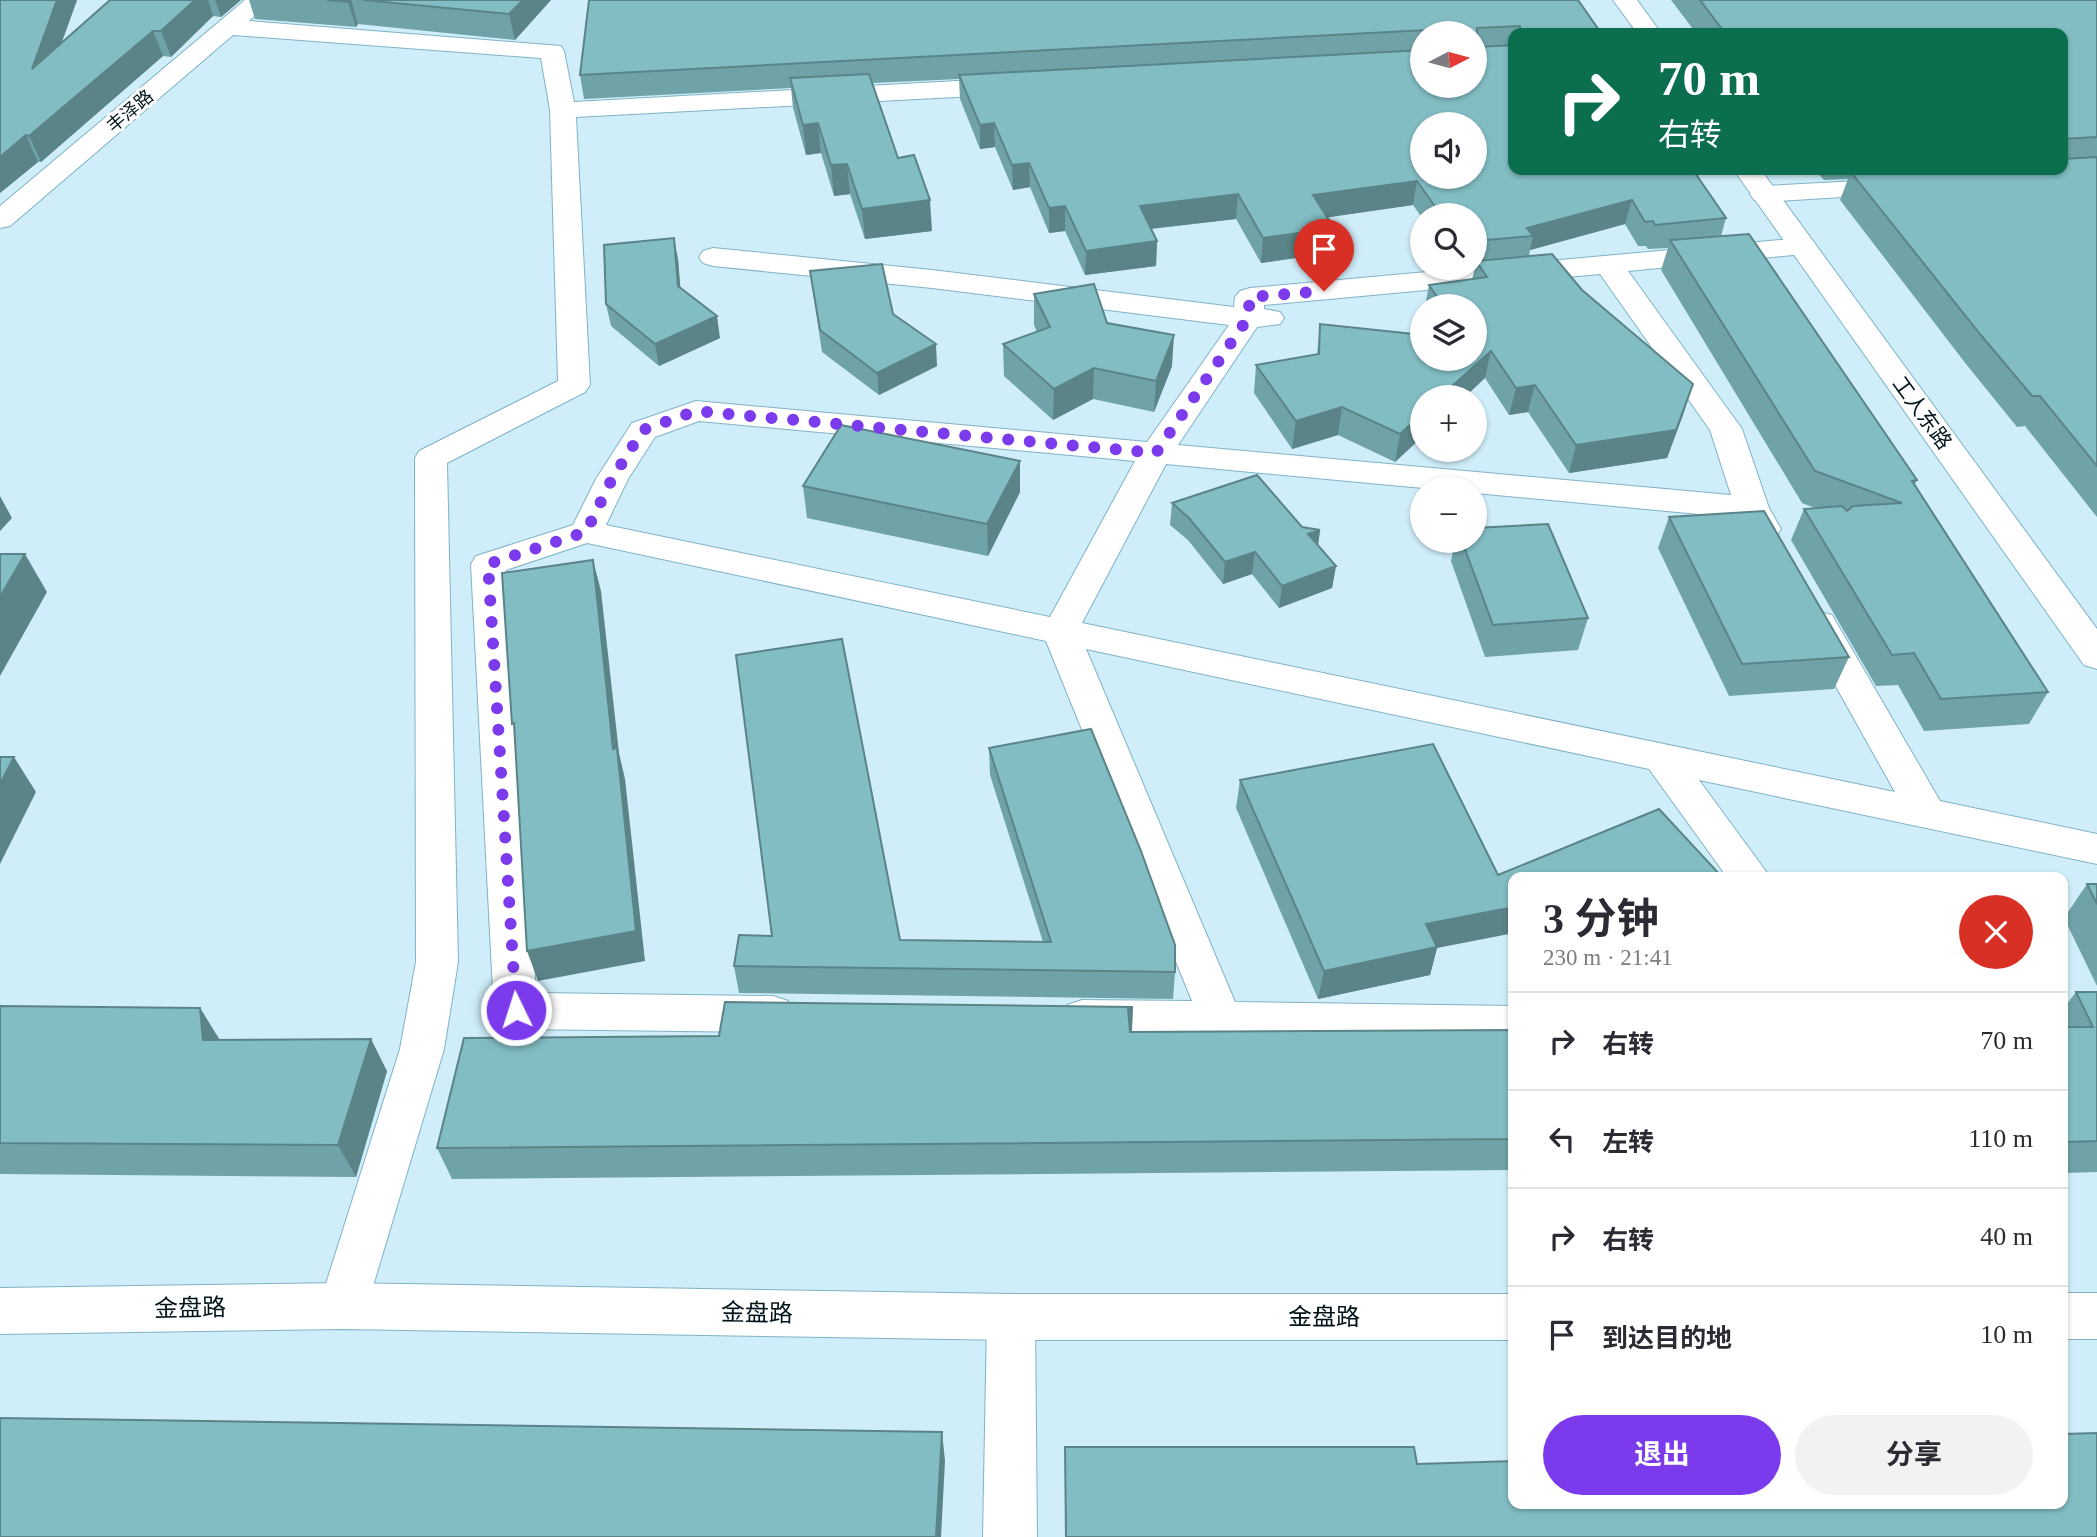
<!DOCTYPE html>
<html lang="zh">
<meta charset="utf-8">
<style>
body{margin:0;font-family:"Times New Roman","Noto Sans SC",serif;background:#f2f2f3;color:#2b2b33;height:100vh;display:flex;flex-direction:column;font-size:26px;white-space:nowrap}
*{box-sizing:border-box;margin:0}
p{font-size:23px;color:#7c7c81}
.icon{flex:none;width:38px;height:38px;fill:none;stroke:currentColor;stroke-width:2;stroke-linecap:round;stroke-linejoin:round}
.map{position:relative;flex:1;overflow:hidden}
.panel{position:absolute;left:1508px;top:872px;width:560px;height:637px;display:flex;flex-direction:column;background:#fff;border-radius:14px;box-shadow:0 2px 5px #0004}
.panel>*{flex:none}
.banner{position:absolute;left:1508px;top:28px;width:560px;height:147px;border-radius:14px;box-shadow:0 2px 5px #0004;background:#0b6e4f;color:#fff;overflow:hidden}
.needle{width:46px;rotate:84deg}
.controls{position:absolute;left:1410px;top:21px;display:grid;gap:14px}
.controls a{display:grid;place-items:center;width:77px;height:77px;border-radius:50%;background:#fff;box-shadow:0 2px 5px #0004;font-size:35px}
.pin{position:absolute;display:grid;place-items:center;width:60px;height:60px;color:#fff;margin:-72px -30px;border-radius:50% 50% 50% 0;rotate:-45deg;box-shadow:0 0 7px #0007}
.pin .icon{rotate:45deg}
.me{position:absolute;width:77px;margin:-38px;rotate:356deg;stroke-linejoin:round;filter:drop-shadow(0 0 5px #0008)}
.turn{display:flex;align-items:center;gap:24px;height:147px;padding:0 35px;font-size:32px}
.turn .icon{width:91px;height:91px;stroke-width:2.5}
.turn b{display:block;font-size:49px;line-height:60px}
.round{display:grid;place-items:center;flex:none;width:74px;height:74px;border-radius:37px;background:#f2f2f3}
.overview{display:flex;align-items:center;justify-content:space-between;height:119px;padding:0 35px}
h1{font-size:42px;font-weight:700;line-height:52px}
.cta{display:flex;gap:14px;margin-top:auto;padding:14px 35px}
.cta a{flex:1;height:80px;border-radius:42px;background:#7c3aed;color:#fff;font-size:28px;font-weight:700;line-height:80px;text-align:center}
.cta a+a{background:#f2f2f3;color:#2b2b33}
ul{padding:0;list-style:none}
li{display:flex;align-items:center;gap:21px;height:98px;padding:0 35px;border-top:2px solid #e1e1e2}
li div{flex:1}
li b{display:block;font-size:26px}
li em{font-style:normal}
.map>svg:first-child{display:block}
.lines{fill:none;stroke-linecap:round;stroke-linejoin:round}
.minor-casing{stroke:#7fb3c6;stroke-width:2}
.major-casing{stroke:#7fb3c6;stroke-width:2}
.minor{fill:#fff;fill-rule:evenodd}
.major{fill:#fff;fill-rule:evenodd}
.wall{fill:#70a3a8;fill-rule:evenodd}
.shaded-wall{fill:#5b8488}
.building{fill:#82bdc3;stroke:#5b8488;stroke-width:2;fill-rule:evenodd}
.route{stroke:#7c3aed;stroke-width:12;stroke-dasharray:0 21.6}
.labels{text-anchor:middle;stroke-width:6;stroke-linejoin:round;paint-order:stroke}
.far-street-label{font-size:18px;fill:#01141b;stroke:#fff}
.street-label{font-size:21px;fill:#01141b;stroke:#fff}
.near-street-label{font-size:24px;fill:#01141b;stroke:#fff}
</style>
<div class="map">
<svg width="2097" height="1537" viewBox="0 0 2097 1537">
<rect width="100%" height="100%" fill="#cfeefa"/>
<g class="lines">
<defs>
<g id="minor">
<path d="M 245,0 L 271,0 L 249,21 L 561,46 L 564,51 L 574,102 L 1012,78 L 1021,81 L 1025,86 L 1021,91 L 1012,94 L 576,117 L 590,385 L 585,392 L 447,463 L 458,962 L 444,1049 L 367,1306 L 360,1322 L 343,1329 L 326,1322 L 319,1306 L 400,1049 L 416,962 L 415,458 L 419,451 L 558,381 L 550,110 L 541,58 L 233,35 L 10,226 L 0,228 L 0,206 Z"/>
<path d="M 1896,179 L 1906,181 L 1910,187 L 1906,193 L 1764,202 L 1754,200 L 1750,194 L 1754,188 L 1764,186 Z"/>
<path d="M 1803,238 L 1813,241 L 1817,247 L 1813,253 L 1628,271 L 1742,429 L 1769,508 L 1781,529 L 1776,537 L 1764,540 L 1752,537 L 1741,518 L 1475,493 L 1475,488 L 1423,488 L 1166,464 L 1082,623 L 1895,792 L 1801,624 L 1806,615 L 1819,612 L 1832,615 L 1940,801 L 2097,834 L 2097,864 L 1699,780 L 1770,877 L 1727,877 L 1649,769 L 1086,649 L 1235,1002 L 1514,1006 L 1514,1042 L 1082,1036 L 1067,1031 L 1060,1018 L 1067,1005 L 1082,1000 L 1192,1001 L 1046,641 L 587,543 L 506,570 L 536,993 L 773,996 L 788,1001 L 795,1014 L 788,1027 L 773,1032 L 516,1029 L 501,1024 L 494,1011 L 471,564 L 476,556 L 573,525 L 596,479 L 632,423 L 696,401 L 1147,442 L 1229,325 L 932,288 L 713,266 L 703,263 L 699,257 L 703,251 L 713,248 L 932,270 L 1234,307 L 1235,297 L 1240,291 L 1250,288 ZM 1600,274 L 1710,430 L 1731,495 L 1178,445 L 1257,327 L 1280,324 L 1284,318 L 1280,312 L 1264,309 L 1264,305 ZM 699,421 L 1135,461 L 1050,617 L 606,525 L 628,479 L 655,437 Z"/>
<path d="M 1011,1294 L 1028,1301 L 1035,1317 L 1037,1537 L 983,1537 L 987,1317 L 994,1301 Z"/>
</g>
<g id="major">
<path d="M 1613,0 L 1637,0 L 1661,33 L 1637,33 Z"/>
<path d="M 1734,170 L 1761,170 L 2097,629 L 2097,669 L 2084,665 Z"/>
<path d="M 343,1283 L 1011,1294 L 1514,1294 L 1514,1340 L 1011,1340 L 343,1329 L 0,1334 L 0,1288 Z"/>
<rect x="2063" y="1293" width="34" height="46"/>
</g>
</defs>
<use href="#minor" class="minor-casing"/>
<use href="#major" class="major-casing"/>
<use href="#minor" class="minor"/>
<use href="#major" class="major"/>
</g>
<g class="wall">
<path d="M 0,0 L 77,0 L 61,43 L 110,0 L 241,0 L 221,17 L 213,16 L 171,57 L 163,56 L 41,162 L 38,162 L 0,193 Z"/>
<path d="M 249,0 L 551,0 L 515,40 L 358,24 L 356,27 L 255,19 Z"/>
<path d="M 1578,0 L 1601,33 L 1514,33 L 1514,170 L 1726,218 L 1721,236 L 1917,480 L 1915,484 L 2048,692 L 2029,724 L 1924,731 L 1898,685 L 1876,686 L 1791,540 L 1804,509 L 1815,508 L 1802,503 L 1661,270 L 1668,248 L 1648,249 L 1646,246 L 1638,246 L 1625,224 L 1530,250 L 1529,256 L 1684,412 L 1667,458 L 1569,473 L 1528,412 L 1509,415 L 1485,378 L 1423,397 L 1423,436 L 1395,462 L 1338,435 L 1292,449 L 1254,393 L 1256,365 L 1317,355 L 1320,324 L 1475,359 L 1475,306 L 1425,306 L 1429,285 L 1472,279 L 1475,268 L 1475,215 L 1423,215 L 1423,219 L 1413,205 L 1327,217 L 1334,228 L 1330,253 L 1261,263 L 1236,219 L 1151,229 L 1157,241 L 1156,266 L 1085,275 L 1065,231 L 1049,233 L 1030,187 L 1013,190 L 995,147 L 980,149 L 960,99 L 959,79 L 873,83 L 898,158 L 932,231 L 865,239 L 850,194 L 834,196 L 821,153 L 806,155 L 793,108 L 791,88 L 584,99 L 580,75 ZM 1423,33 L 1475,33 L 1423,86 Z"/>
<path d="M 1671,0 L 2097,0 L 2097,517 L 2025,426 L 2017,427 L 1966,364 L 1840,200 L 1848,179 L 1824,180 L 1815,170 L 2063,170 L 2063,33 L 1696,33 Z"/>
<path d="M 678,259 L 680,288 L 720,338 L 659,366 L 611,326 L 606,304 Z"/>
<path d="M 810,271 L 937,366 L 879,395 L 822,352 Z"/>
<path d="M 1034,294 L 1107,323 L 1172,366 L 1154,412 L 1093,399 L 1053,420 L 1004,376 L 1003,344 L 1037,332 L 1034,325 Z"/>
<path d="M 1020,461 L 1020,492 L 988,556 L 807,518 L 803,486 Z"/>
<path d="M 1172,503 L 1320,530 L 1318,545 L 1336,566 L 1332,588 L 1279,608 L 1252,574 L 1223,584 L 1188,540 L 1170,525 Z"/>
<path d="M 1669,517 L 1849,657 L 1834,689 L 1729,696 L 1658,548 Z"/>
<path d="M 1455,541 L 1475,541 L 1588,618 L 1578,650 L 1485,657 L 1451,561 Z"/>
<path d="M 989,748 L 1175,972 L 1173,999 L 739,993 L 734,966 L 900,940 L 1043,942 L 990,775 Z"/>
<path d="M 1240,780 L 1498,875 L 1514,877 L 1437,948 L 1430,975 L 1318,999 L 1236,808 Z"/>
<path d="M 2087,884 L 2097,884 L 2097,986 L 2064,918 Z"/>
<path d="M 2076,992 L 2097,992 L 2097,1172 L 2063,1173 L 2063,1009 Z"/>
<path d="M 0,1006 L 200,1008 L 220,1040 L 387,1071 L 356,1177 L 0,1174 Z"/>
<path d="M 1133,1007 L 1132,1032 L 1514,1030 L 1514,1170 L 452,1179 L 437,1148 L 719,1036 Z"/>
</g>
<g class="shaded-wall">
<path d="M 57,0 L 77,0 L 43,95 L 32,69 Z"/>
<path d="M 195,0 L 208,0 L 213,16 L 171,57 L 161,31 Z"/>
<path d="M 215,0 L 241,0 L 221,17 Z"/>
<path d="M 350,0 L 351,0 L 358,24 L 356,27 L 348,2 Z"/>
<path d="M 523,0 L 551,0 L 515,40 L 509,14 Z"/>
<path d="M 153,31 L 163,56 L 41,162 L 29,136 Z"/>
<path d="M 818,123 L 821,153 L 806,155 L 803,125 Z"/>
<path d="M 994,123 L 995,147 L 980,149 L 980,125 Z"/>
<path d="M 26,135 L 38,162 L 0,193 L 0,157 Z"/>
<path d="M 1029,163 L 1030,187 L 1013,190 L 1012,165 Z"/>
<path d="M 847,164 L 850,194 L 834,196 L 831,165 Z"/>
<path d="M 1417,181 L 1413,205 L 1310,220 L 1313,195 Z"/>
<path d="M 1238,194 L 1236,219 L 1139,230 L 1140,206 Z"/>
<path d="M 930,200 L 932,231 L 865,239 L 862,209 Z"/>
<path d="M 1632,200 L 1625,224 L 1530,250 L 1533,236 L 1527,228 Z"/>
<path d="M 1065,206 L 1065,231 L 1049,233 L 1049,208 Z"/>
<path d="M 1334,228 L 1330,253 L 1261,263 L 1263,238 Z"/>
<path d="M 674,238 L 678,259 L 682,308 L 678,286 Z"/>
<path d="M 1157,241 L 1156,266 L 1085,275 L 1086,251 Z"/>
<path d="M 717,316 L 720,338 L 659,366 L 655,344 Z"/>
<path d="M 1174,335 L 1172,366 L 1154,412 L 1156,381 Z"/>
<path d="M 936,344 L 937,366 L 879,395 L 877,373 Z"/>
<path d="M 1491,351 L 1485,378 L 1465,397 L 1440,397 Z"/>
<path d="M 1094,368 L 1093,399 L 1053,420 L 1054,389 Z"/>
<path d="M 1693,384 L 1684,412 L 1667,458 L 1569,473 L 1576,445 Z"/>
<path d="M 1535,385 L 1528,412 L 1509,415 L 1516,388 Z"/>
<path d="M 1342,407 L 1338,435 L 1292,449 L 1296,421 Z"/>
<path d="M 1423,413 L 1423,436 L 1395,462 L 1400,434 Z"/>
<path d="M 1020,461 L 1020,492 L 988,556 L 987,524 Z"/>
<path d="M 0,496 L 12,518 L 0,531 Z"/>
<path d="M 1320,530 L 1317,553 L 1308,534 Z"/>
<path d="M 1255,552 L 1252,574 L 1223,584 L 1225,562 Z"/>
<path d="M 25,554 L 47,592 L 0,676 L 0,597 Z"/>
<path d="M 593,560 L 601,591 L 619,753 L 625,779 L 645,961 L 538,981 L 527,951 L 613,749 Z"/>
<path d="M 1336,566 L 1332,588 L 1279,608 L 1282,586 Z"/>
<path d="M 14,757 L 36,792 L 0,864 L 0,784 Z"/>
<path d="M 1514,907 L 1514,933 L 1437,948 L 1430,975 L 1318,999 L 1324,971 L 1426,924 Z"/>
<path d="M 1133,1007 L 1131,1040 L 1128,1008 Z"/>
<path d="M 200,1008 L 220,1041 L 203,1040 Z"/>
<path d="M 371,1039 L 387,1071 L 356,1177 L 338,1145 Z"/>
<path d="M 942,1432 L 945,1461 L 941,1537 L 936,1537 Z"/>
</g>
<g class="building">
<path d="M 0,0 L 57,0 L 32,69 L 110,0 L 195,0 L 161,31 L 153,31 L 29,136 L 26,135 L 0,157 Z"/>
<path d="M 327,0 L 350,0 L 348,2 Z"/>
<path d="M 363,0 L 523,0 L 509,14 Z"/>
<path d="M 589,0 L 1578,0 L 1601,33 L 1521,33 L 1520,26 L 1477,28 L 1477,47 L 1514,45 L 1514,170 L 1693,170 L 1726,218 L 1655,225 L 1653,221 L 1645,222 L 1632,200 L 1527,228 L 1533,236 L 1475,241 L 1475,215 L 1441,215 L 1417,181 L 1313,195 L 1334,228 L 1263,238 L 1238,194 L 1140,206 L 1157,241 L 1086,251 L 1065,206 L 1049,208 L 1029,163 L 1012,165 L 994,123 L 980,125 L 959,75 L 1423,50 L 1423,86 L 1475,86 L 1475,33 L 1429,33 L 1427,30 L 580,75 ZM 1423,124 L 1475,124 L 1475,177 L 1423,177 Z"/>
<path d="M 1700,0 L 2097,0 L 2097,137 L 2063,139 L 2063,33 L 1725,33 Z"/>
<path d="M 869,74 L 898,158 L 914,155 L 930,200 L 862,209 L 847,164 L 831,165 L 818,123 L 803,125 L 790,78 Z"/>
<path d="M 2097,157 L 2097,466 L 2040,396 L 2032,396 L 1980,334 L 1850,171 L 1875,170 L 2063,170 L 2063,159 Z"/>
<path d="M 1749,234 L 1917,480 L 1912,481 L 2048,692 L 1941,699 L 1914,653 L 1892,655 L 1804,509 L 1842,506 L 1847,511 L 1853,506 L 1902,503 L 1815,471 L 1670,240 Z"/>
<path d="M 674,238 L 678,286 L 717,316 L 655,344 L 606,304 L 604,245 Z"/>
<path d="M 1552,254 L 1582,290 L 1693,384 L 1676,430 L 1576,445 L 1535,385 L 1516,388 L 1491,351 L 1440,397 L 1423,397 L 1423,413 L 1400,434 L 1342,407 L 1296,421 L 1256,365 L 1319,354 L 1320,324 L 1423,335 L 1423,359 L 1475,359 L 1475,306 L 1443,306 L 1429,285 L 1487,277 L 1476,261 Z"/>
<path d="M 882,264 L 893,314 L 936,344 L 877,373 L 820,330 L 810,271 Z"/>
<path d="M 1094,284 L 1107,323 L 1174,335 L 1156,381 L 1094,368 L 1054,389 L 1003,344 L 1050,327 L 1034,294 Z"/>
<path d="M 841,425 L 1020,461 L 987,524 L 803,486 Z"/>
<path d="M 1257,475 L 1302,527 L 1320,530 L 1308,534 L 1336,566 L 1282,586 L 1255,552 L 1225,562 L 1189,518 L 1172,503 Z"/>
<path d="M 1764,511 L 1849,657 L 1742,664 L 1669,517 Z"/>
<path d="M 1548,524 L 1588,618 L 1493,625 L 1462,541 L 1475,541 L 1475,528 Z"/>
<path d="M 0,554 L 25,554 L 0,597 Z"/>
<path d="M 593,560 L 613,749 L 617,748 L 636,931 L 527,951 L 514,723 L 512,724 L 502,573 Z"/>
<path d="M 842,639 L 900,940 L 1051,942 L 989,748 L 1091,729 L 1141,851 L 1175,945 L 1175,972 L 734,966 L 739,935 L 772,936 L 736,655 Z"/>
<path d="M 1433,744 L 1498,875 L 1659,809 L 1722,877 L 1514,877 L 1514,907 L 1426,924 L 1437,947 L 1324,971 L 1240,780 Z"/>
<path d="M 0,757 L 14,757 L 0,784 Z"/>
<path d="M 2087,884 L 2097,884 L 2097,904 Z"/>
<path d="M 2076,992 L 2097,992 L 2097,1141 L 2063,1142 L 2063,1027 L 2093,1027 Z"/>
<path d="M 725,1002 L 1133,1007 L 1128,1008 L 1130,1032 L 1514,1030 L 1514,1139 L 437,1148 L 464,1038 L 719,1036 Z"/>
<path d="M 0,1006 L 200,1008 L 203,1040 L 371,1039 L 338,1145 L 0,1143 Z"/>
<path d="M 0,1418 L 942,1432 L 936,1537 L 0,1537 Z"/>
<path d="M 2097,1433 L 2097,1537 L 1066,1537 L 1065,1447 L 1414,1447 L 1417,1464 L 1514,1461 L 1514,1503 L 2063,1503 L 2063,1434 Z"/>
</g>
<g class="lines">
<path class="route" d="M 516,1010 L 488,564 L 586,532 L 612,479 L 643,430 L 696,411 L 1156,453 L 1248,318 L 1250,297 L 1324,291"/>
</g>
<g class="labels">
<g class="far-street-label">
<text transform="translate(130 111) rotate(-40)" y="6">丰泽路</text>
</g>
<g class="street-label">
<text transform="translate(1922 413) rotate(54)" y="7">工人东路</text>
</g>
<g class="near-street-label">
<text transform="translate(190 1308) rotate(-1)" y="8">金盘路</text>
<text transform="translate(757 1313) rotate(1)" y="8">金盘路</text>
<text x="1324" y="1325">金盘路</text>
</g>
</g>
</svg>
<div class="controls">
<a><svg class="needle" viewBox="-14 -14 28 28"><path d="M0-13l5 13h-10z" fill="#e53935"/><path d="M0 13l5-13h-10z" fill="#7c7c81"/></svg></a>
<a><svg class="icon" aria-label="sound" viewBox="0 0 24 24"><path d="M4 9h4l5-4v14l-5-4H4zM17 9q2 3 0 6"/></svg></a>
<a><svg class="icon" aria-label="search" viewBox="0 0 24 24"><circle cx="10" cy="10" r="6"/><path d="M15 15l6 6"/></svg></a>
<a><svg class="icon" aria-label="layers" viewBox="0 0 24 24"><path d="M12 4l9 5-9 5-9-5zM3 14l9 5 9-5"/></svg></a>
<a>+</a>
<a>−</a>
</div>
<div class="pin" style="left:1324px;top:291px;background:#d93025"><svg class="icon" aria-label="arrive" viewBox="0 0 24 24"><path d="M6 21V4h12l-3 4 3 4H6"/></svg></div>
<svg class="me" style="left:516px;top:1010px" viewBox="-20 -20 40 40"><circle r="17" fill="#7c3aed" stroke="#fff" stroke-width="3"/><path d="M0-11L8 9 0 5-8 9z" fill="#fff"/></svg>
<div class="banner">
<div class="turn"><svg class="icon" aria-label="right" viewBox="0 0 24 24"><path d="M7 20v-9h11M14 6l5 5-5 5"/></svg><div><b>70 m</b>右转</div></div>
</div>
<section class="panel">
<div class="overview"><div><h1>3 分钟</h1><p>230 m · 21:41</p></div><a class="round" style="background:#d93025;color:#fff"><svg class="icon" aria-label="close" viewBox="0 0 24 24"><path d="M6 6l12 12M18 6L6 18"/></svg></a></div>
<ul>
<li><svg class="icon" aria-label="right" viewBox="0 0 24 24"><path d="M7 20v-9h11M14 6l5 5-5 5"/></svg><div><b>右转</b></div><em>70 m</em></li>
<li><svg class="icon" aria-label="left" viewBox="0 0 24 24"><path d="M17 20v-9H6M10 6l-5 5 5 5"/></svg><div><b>左转</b></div><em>110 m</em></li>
<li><svg class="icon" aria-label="right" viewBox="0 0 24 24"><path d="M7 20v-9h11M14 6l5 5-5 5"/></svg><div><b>右转</b></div><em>40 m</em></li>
<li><svg class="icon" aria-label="arrive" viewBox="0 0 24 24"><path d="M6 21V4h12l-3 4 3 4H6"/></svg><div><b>到达目的地</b></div><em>10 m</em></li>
</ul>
<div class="cta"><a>退出</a><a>分享</a></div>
</section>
</div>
